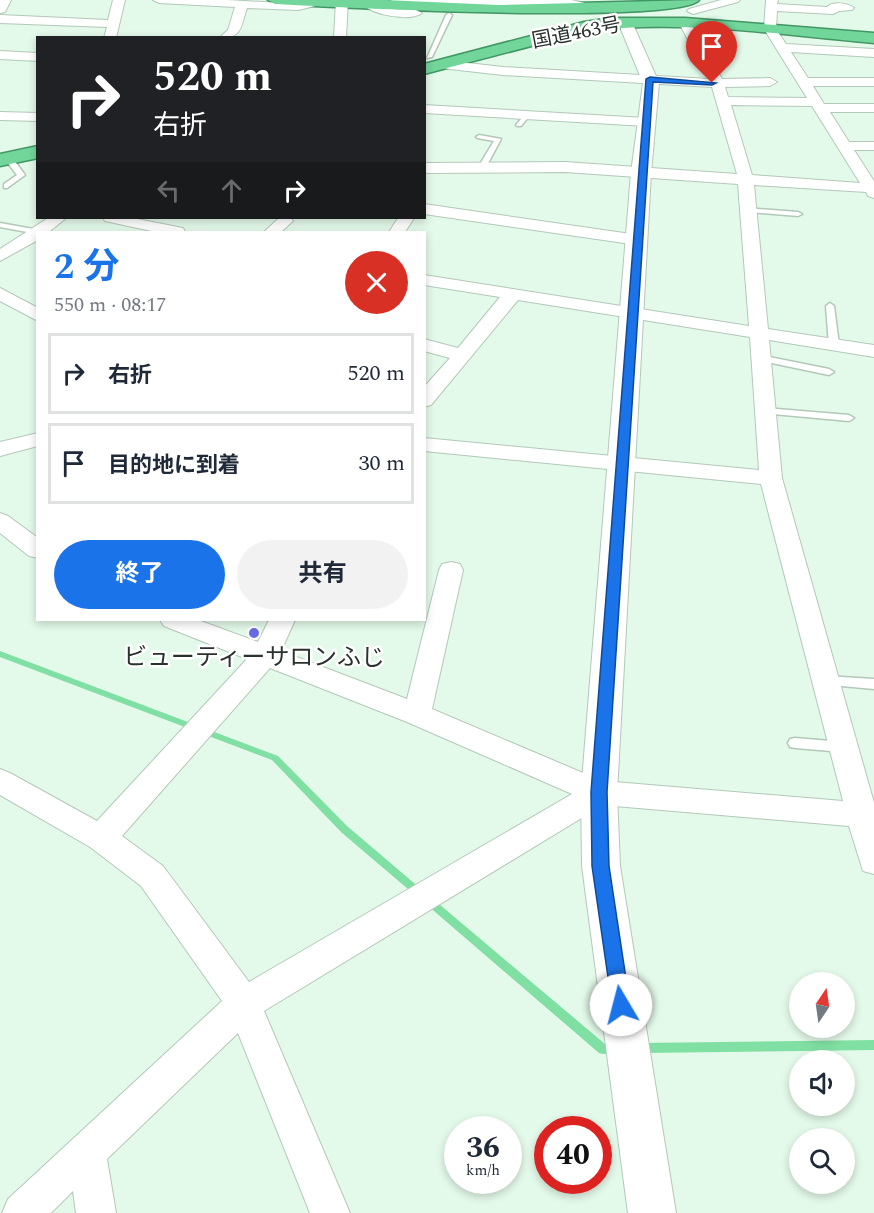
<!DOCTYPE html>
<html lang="ja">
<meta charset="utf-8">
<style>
body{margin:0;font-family:Spectral,"Noto Sans JP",serif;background:#f2f2f3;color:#1f2937;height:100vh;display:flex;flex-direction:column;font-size:22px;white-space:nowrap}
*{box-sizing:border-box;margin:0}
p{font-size:20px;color:#747a83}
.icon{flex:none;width:33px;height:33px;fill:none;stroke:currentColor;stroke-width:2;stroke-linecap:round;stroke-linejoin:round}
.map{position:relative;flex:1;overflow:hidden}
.details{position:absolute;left:36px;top:231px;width:390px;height:390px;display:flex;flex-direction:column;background:#fff;border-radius:0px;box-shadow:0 3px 9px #0003}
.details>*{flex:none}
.hud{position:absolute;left:36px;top:36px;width:390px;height:183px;border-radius:0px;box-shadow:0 3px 9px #0003;background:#202124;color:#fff;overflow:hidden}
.needle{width:39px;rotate:13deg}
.tools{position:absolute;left:789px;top:972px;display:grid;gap:12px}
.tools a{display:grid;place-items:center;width:66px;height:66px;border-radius:50%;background:#fff;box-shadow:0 3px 9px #0003;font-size:30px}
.speed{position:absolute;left:444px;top:1116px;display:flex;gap:12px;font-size:30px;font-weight:700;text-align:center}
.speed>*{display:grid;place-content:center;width:78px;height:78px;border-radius:50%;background:#fff;box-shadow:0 3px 9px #0003;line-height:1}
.speed small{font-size:15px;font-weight:400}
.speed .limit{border:9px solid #d22;background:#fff;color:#111}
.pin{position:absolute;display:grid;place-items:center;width:51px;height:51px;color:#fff;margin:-62px -26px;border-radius:50% 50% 50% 0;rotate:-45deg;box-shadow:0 0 6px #0007}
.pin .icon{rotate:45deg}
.me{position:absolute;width:66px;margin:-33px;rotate:352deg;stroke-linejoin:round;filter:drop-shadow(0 0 4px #0008)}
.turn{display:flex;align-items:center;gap:21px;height:126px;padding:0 18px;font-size:27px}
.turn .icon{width:78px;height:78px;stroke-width:2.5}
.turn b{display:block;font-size:42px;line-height:51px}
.lanes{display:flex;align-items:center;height:57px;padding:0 18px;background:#0003;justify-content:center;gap:30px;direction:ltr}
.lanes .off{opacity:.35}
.round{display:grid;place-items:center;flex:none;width:63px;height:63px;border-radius:32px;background:#f2f2f3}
.summary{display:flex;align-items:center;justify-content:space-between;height:102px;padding:0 18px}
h1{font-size:36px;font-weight:700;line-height:45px;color:#1a73e8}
.cta{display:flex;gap:12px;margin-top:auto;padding:12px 18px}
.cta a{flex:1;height:69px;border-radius:36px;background:#1a73e8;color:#fff;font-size:24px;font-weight:700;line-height:69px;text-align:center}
.cta a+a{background:#f2f2f3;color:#1f2937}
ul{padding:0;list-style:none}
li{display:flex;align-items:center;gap:18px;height:81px;margin:0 12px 9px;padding:0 6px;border:3px solid #e0e1e3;border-radius:0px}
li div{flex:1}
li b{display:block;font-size:22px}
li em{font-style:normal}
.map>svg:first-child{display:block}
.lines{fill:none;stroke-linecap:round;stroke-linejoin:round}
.stream{fill:#80dfa2;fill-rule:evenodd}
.service-casing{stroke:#b3c8b9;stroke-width:3}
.minor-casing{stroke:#b3c8b9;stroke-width:2}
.tertiary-casing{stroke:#b3c8b9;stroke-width:2}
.trunk-casing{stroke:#419664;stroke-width:3}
.service{fill:#fff;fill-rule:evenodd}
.minor{fill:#fff;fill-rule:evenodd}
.tertiary{fill:#fff;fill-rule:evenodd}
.trunk{fill:#72d69b;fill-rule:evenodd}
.route{fill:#1a73e8;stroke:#114b97;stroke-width:1.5}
.poi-dot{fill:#646be4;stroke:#fff;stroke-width:2}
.labels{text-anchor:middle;stroke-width:5;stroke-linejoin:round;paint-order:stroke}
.far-street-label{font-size:20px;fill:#29322c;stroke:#fff}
.poi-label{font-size:24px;fill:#29322c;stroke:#fff}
</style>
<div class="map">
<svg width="874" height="1213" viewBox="0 0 874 1213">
<rect width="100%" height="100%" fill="#e3f9e9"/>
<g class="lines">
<g class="stream">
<path d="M 0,651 L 278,756 L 347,826 L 421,889 L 423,892 L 421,895 L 418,896 L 415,895 L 341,832 L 272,760 L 0,657 Z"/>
<path d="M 430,898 L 433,899 L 605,1044 L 616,1043 L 620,1044 L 621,1048 L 620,1052 L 603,1054 L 599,1053 L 427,905 L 425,902 L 427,899 Z"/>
<path d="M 874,1040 L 874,1050 L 640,1053 L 636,1052 L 635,1048 L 636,1044 L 640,1043 Z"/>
</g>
<defs>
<g id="service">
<path d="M 449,13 L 452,15 L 432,57 L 427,58 L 446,15 Z"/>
<path d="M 526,113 L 531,114 L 521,126 L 517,126 L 516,125 Z"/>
<path d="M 479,135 L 501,139 L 485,169 L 481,171 L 477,169 L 494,141 L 477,138 L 476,137 Z"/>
<path d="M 5,156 L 11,156 L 25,175 L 7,188 L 4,188 L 4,184 L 17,175 L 4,158 Z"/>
<path d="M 745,208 L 798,212 L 802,214 L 798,216 L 748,212 L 745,212 Z"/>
<path d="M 0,223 L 39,230 L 43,232 L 38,234 L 0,227 Z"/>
<path d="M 830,303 L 834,306 L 839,345 L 834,348 L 829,345 L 826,306 Z"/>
<path d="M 760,355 L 829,369 L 834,372 L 829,375 L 757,360 L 757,356 Z"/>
<path d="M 765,408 L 849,415 L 854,418 L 849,421 L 762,413 L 762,409 Z"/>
<path d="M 825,676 L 874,679 L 874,689 L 820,684 L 819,681 L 820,678 Z"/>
<path d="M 795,738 L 843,742 L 848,743 L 850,747 L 848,751 L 843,752 L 795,748 L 790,747 L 788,743 L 790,739 Z"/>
</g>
<g id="minor">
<path d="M 113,0 L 125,0 L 116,38 L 104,38 L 107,27 L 0,23 L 0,15 L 108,20 Z"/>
<path d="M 153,0 L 227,0 L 298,4 L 324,0 L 326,2 L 324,4 L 298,10 L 247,8 C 240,28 243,38 219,38 L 228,30 L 235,7 L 159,3 Z"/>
<path d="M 336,0 L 348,0 L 346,38 L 334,38 Z"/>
<path d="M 390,0 L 571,0 L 594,5 L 596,7 L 590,10 L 569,6 L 509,7 L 396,3 Z"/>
<path d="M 721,0 L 740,0 L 738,2 L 693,14 L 687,11 L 689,9 Z"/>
<path d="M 766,0 L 778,0 L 777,4 L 827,7 C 833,1 848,3 854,8 L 852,10 L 839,11 L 833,14 L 777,11 L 776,29 L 786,44 L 874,49 L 874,57 L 791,52 L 808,78 L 874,78 L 874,86 L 813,86 L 824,104 L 874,104 L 874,112 L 830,112 L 849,142 L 874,142 L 874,150 L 854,150 L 874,181 L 874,198 L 868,196 L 866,192 L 754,185 L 768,329 L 874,345 L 874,357 L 769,340 L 782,478 L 874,803 L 874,874 L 863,871 L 849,826 L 603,805 L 264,1011 L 350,1213 L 310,1213 L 238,1033 L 107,1159 L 116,1213 L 76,1213 L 73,1191 L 51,1213 L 2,1213 L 8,1199 L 222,1001 L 141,886 L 90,847 L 0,795 L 0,769 L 10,773 L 97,821 L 247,659 L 164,626 L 160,620 L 198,620 L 258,642 L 269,620 L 295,620 L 281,651 L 407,699 L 439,570 L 442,564 L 451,562 L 460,564 L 463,570 L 432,709 L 602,781 L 843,801 L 761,484 L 424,451 L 424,438 L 759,470 L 750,337 L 518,300 L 431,405 L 424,407 L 424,387 L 450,358 L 424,351 L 424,339 L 458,348 L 500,297 L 424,285 L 424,275 L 749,326 L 738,184 L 565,172 L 424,173 L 424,163 L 565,162 L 737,174 L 712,87 L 503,75 L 441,68 L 435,64 L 441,60 L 503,67 L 709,79 L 679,23 L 685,19 L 691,23 L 722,79 L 770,78 L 777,82 L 770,86 L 725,87 L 728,97 L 807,98 L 764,29 ZM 731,105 L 812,106 L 860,183 L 752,175 ZM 270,668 L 407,722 L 572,794 L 249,982 L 163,866 L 122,836 Z"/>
<path d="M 369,2 L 382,8 L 416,10 L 422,13 C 411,22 374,15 363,5 Z"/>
<path d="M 0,51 L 38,53 L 38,61 L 0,59 Z"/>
<path d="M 424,105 L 646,118 L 653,122 L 646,126 L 424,113 Z"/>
<path d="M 0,112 L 38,113 L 38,121 L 0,120 Z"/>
<path d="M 424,204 L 638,235 L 644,236 L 646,240 L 644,244 L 638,245 L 424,214 Z"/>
<path d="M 48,218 L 66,218 L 49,232 L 38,232 L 38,240 L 0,261 L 0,249 Z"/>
<path d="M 103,218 L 132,218 L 183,228 L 185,232 L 156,232 L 105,221 Z"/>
<path d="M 279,218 L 291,218 L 293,221 L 281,232 L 264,232 Z"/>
<path d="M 398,218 L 414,218 L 405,232 L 389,232 Z"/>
<path d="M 0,288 L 38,308 L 38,321 L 0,301 Z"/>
<path d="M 38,433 L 38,446 L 0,456 L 0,442 Z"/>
<path d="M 0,513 L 8,516 L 38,538 L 38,558 L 29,556 L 0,533 Z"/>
</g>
<g id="tertiary">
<path d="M 0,0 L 11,0 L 5,12 L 0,13 Z"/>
<path d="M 625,18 L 632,22 L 659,83 L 651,173 L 617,793 L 620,866 L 676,1213 L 628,1213 L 582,866 L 581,793 L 631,173 L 643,83 L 618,22 Z"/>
</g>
<g id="trunk">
<path d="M 268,0 L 385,0 L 498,5 L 699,0 C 678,25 328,7 275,4 Z"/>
<path d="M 611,18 L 685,18 L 874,33 L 874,43 C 783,35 674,18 585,32 L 424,74 L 424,64 L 584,22 Z"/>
<path d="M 38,146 L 38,158 L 0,166 L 0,154 Z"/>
</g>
</defs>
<use href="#service" class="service-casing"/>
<use href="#minor" class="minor-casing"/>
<use href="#tertiary" class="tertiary-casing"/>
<use href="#trunk" class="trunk-casing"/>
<use href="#service" class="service"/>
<use href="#minor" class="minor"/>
<use href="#tertiary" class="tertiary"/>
<use href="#trunk" class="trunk"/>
</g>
<path class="route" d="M 650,77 L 716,83 L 712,85 L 653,82 L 607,792 L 609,866 L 630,1005 L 628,1011 L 621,1014 L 614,1011 L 612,1005 L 592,866 L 591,792 L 646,79 Z"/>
<circle class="poi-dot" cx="254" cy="633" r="6"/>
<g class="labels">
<g class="far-street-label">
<text transform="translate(576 32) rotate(-11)" y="7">国道463号</text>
</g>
<g class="poi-label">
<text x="254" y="665">ビューティーサロンふじ</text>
</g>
</g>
</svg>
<div class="tools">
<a><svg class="needle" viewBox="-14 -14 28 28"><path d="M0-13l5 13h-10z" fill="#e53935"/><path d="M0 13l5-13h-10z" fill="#747a83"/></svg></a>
<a><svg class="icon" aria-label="sound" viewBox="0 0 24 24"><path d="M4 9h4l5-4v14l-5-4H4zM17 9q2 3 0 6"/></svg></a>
<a><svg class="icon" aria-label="search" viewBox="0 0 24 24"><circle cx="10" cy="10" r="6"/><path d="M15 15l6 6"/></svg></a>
</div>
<div class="speed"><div>36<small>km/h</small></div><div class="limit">40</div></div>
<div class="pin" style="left:712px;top:83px;background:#d93025"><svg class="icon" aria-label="arrive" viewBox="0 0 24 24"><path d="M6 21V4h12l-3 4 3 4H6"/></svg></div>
<svg class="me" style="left:621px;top:1005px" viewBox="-20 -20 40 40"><circle r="19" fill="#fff"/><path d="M0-13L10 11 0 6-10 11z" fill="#1a73e8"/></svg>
<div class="hud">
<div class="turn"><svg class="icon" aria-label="right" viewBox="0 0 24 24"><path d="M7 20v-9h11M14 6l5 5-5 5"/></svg><div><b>520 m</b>右折</div></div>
<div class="lanes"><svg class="icon off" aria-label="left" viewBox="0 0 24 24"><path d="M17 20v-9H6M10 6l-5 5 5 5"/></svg><svg class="icon off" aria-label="ahead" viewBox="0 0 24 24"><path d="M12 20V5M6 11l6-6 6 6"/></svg><svg class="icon" aria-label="right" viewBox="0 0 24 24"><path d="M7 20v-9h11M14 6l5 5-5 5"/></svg></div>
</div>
<section class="details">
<div class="summary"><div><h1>2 分</h1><p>550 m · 08:17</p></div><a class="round" style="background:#d93025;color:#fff"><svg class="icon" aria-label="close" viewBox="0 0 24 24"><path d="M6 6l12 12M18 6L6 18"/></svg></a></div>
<ul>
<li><svg class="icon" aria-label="right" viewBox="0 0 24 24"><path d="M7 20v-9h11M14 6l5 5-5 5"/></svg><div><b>右折</b></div><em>520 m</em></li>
<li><svg class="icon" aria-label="arrive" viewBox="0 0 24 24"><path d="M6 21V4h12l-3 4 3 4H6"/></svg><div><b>目的地に到着</b></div><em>30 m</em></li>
</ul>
<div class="cta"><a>終了</a><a>共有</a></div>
</section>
</div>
